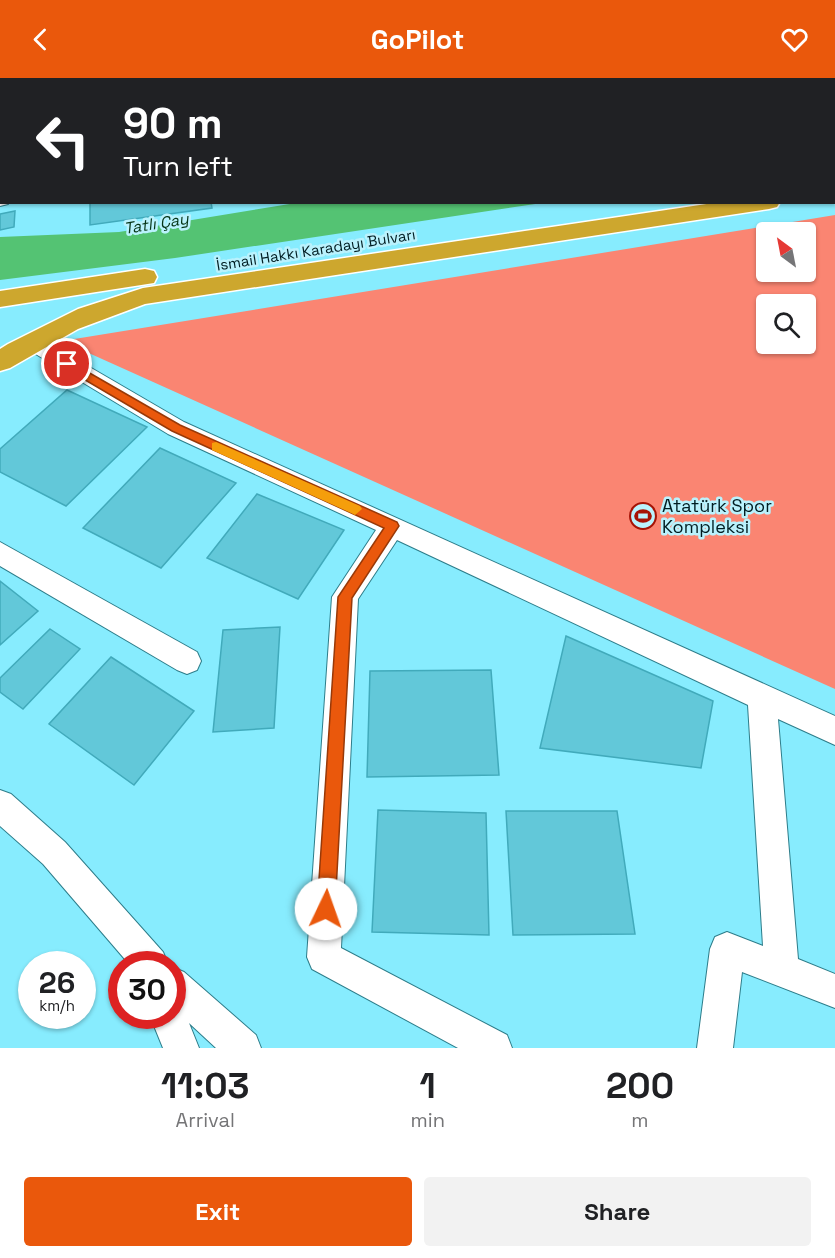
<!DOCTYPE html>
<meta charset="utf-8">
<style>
body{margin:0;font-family:"Space Grotesk",sans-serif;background:#f2f2f2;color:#202124;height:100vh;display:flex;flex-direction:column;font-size:22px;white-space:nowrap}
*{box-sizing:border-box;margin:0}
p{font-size:20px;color:#757577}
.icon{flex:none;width:33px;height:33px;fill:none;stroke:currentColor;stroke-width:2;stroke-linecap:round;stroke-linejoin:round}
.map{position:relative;height:970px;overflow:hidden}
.drawer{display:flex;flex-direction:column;background:#fff;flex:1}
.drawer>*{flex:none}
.guide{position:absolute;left:0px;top:0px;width:836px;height:126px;box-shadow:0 2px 4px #0004;background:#202124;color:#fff;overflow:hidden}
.needle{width:39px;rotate:328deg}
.fabs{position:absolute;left:756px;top:144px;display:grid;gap:12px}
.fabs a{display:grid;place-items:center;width:60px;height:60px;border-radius:6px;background:#fff;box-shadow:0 2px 4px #0004;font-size:30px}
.speed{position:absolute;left:18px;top:873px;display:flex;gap:12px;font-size:30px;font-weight:700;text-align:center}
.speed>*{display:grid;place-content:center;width:78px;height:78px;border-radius:50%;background:#fff;box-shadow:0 2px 4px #0004;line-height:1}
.speed small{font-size:15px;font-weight:400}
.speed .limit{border:9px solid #d22;background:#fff;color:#111}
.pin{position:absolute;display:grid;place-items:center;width:51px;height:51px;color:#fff;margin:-26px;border:3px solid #fff;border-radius:50%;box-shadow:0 2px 6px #0007}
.me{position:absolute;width:66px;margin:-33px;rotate:3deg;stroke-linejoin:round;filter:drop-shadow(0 0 4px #0008)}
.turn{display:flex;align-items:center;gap:21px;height:126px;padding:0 24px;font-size:27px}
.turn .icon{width:78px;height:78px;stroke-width:2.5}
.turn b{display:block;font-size:42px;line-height:51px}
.eta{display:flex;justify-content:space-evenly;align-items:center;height:102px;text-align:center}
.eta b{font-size:36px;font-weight:800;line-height:42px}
.cta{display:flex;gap:12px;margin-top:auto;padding:12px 24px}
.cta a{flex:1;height:69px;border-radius:6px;background:#ea580c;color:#fff;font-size:24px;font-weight:800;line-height:69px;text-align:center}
.cta a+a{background:#f2f2f2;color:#202124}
header{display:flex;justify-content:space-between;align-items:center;height:78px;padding:0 24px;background:#ea580c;color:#fff;font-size:27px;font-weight:800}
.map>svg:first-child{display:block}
.green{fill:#fa8572;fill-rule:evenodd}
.water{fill:#54c373}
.building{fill:#62c8d9;stroke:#41aabb;stroke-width:1.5}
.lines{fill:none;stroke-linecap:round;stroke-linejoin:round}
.street-casing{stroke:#2d7d8a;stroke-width:2}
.highway-casing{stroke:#fff;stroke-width:3}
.street{fill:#fff;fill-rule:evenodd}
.highway{fill:#cda72e;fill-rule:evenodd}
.route{fill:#ea580c;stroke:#983908;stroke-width:1.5}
.slow{fill:#f59e0b}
.labels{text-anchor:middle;stroke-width:5;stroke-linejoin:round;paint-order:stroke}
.far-street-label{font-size:15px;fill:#001d22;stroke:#baf2fd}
.far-water-label{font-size:16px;font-style:italic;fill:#053416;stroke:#baf2fd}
.poi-label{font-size:18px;fill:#001d22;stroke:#baf2fd;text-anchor:start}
</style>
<header><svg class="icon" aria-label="back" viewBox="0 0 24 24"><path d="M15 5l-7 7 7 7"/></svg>GoPilot<svg class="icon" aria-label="heart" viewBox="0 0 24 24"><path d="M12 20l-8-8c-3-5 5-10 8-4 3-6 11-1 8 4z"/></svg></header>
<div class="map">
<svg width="835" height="970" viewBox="0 0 835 970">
<rect width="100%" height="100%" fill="#87ecfe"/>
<path class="green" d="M 835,137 L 835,611 L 62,263 ZM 766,154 L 806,154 L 806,194 L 766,194 ZM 766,226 L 806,226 L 806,266 L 766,266 Z"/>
<path class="water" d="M 302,124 L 542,125 L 175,180 L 0,202 L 0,159 L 119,154 Z"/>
<g class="building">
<path d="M 2,0 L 103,0 L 104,2 L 2,2 Z"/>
<path d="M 199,0 L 273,0 L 273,2 L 200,2 Z"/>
<path d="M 283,0 L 350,0 L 351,2 L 284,2 Z"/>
<path d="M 90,124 L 211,124 L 212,130 L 90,147 Z"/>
<path d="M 15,133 L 14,149 L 0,152 L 0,136 Z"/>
<path d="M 67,312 L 147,349 L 66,428 L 0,394 L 0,371 Z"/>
<path d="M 160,370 L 236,405 L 161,490 L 83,450 Z"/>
<path d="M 257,416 L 344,452 L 298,521 L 207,480 Z"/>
<path d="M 0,503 L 38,533 L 0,567 Z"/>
<path d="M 280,549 L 274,650 L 213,654 L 223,552 Z"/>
<path d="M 50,551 L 80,571 L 23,631 L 0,614 L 0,600 Z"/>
<path d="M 566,558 L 713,623 L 701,690 L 540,670 Z"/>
<path d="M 111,579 L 194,633 L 134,707 L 49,646 Z"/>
<path d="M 491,592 L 499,697 L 367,699 L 370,593 Z"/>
<path d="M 378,732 L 486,735 L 489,857 L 372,854 Z"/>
<path d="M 506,733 L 617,733 L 635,856 L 513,857 Z"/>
</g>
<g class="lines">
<defs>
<g id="street">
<path d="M 145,0 L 167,0 L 144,2 Z"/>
<path d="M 181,0 L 195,0 L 196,2 L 181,2 Z"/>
<path d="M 440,0 L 455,0 L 456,2 L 441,2 Z"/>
<path d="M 612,0 L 633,0 L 611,2 Z"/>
<path d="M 733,0 L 748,0 L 749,2 L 734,2 Z"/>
<path d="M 823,0 L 835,0 L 835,6 L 834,2 Z"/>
<path d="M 0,24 L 2,24 L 0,34 Z"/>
<rect x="834" y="25" width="1" height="10"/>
<rect x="834" y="84" width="1" height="11"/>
<path d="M 0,117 L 2,124 L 8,126 L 0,128 Z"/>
<path d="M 31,257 L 38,259 L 184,344 L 835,638 L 835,667 L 778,641 L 798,881 L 835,896 L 835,930 L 742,894 L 733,970 L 697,970 L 710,871 L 715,859 L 727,854 L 763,868 L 748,627 L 397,462 L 358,521 L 341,870 L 507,957 L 512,970 L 458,970 L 312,891 L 307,879 L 332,519 L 376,452 L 168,356 L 24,269 L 21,264 L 24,259 Z"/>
<path d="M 0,464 L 197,574 L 201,583 L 197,592 L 187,596 L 177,592 L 0,488 Z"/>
<path d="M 0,712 L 11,716 L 65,764 L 163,874 L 168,886 L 129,886 L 43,786 L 0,748 Z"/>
<path d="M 172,889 L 184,894 L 256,957 L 261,970 L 216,970 L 189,945 L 199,970 L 163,970 L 150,938 L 172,938 Z"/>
</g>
<g id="highway">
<rect x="834" y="108" width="1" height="14"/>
<path d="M 720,124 L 780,124 L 777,129 L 769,131 L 145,226 L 78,251 L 10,290 L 0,293 L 0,271 L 8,266 L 78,231 L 143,210 Z"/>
<path d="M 145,191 L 154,193 L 157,199 L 154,205 L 0,229 L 0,213 Z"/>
</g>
</defs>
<use href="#street" class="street-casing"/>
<use href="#highway" class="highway-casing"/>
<use href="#street" class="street"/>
<use href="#highway" class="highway"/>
</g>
<path class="route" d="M 67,282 L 180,347 L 397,444 L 399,448 L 352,520 L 335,831 L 332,837 L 326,840 L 320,837 L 317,831 L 338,519 L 384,450 L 172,353 L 63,289 L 62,286 Z"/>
<path class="slow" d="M 216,364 L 360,428 L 362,431 L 355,437 L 351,435 L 212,372 L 212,365 Z"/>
<defs>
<symbol id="stadium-ring" viewBox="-11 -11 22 22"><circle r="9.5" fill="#baf2fd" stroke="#a61305" stroke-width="1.5"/><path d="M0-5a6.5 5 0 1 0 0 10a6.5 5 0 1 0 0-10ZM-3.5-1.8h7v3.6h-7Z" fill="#a61305"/></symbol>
</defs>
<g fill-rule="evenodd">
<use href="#stadium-ring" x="628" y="423" width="30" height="30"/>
</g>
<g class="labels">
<g class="far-street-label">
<text transform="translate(316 172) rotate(-9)" y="5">İsmail Hakkı Karadayı Bulvarı</text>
</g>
<g class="far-water-label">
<text transform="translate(156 145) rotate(-9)" y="6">Tatlı Çay</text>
</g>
<g class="poi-label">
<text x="662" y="434">Atatürk Spor<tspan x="662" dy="21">Kompleksi</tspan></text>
</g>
</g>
</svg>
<div class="fabs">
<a><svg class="needle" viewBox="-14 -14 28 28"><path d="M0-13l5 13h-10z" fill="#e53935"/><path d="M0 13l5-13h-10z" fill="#757577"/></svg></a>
<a><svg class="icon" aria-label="search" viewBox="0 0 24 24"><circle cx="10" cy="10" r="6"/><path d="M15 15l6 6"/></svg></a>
</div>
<div class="speed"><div>26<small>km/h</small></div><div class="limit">30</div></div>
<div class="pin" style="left:67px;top:286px;background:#d93025"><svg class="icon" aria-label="arrive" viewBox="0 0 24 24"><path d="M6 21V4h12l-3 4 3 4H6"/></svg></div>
<svg class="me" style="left:326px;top:831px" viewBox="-20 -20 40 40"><circle r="19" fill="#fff"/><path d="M0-13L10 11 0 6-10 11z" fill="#ea580c"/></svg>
<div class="guide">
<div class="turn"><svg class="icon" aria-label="left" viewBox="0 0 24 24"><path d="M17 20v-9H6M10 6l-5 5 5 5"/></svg><div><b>90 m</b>Turn left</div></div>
</div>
</div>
<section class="drawer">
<div class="eta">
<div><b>11:03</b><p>Arrival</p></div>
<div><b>1</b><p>min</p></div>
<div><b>200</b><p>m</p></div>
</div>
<div class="cta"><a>Exit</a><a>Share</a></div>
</section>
